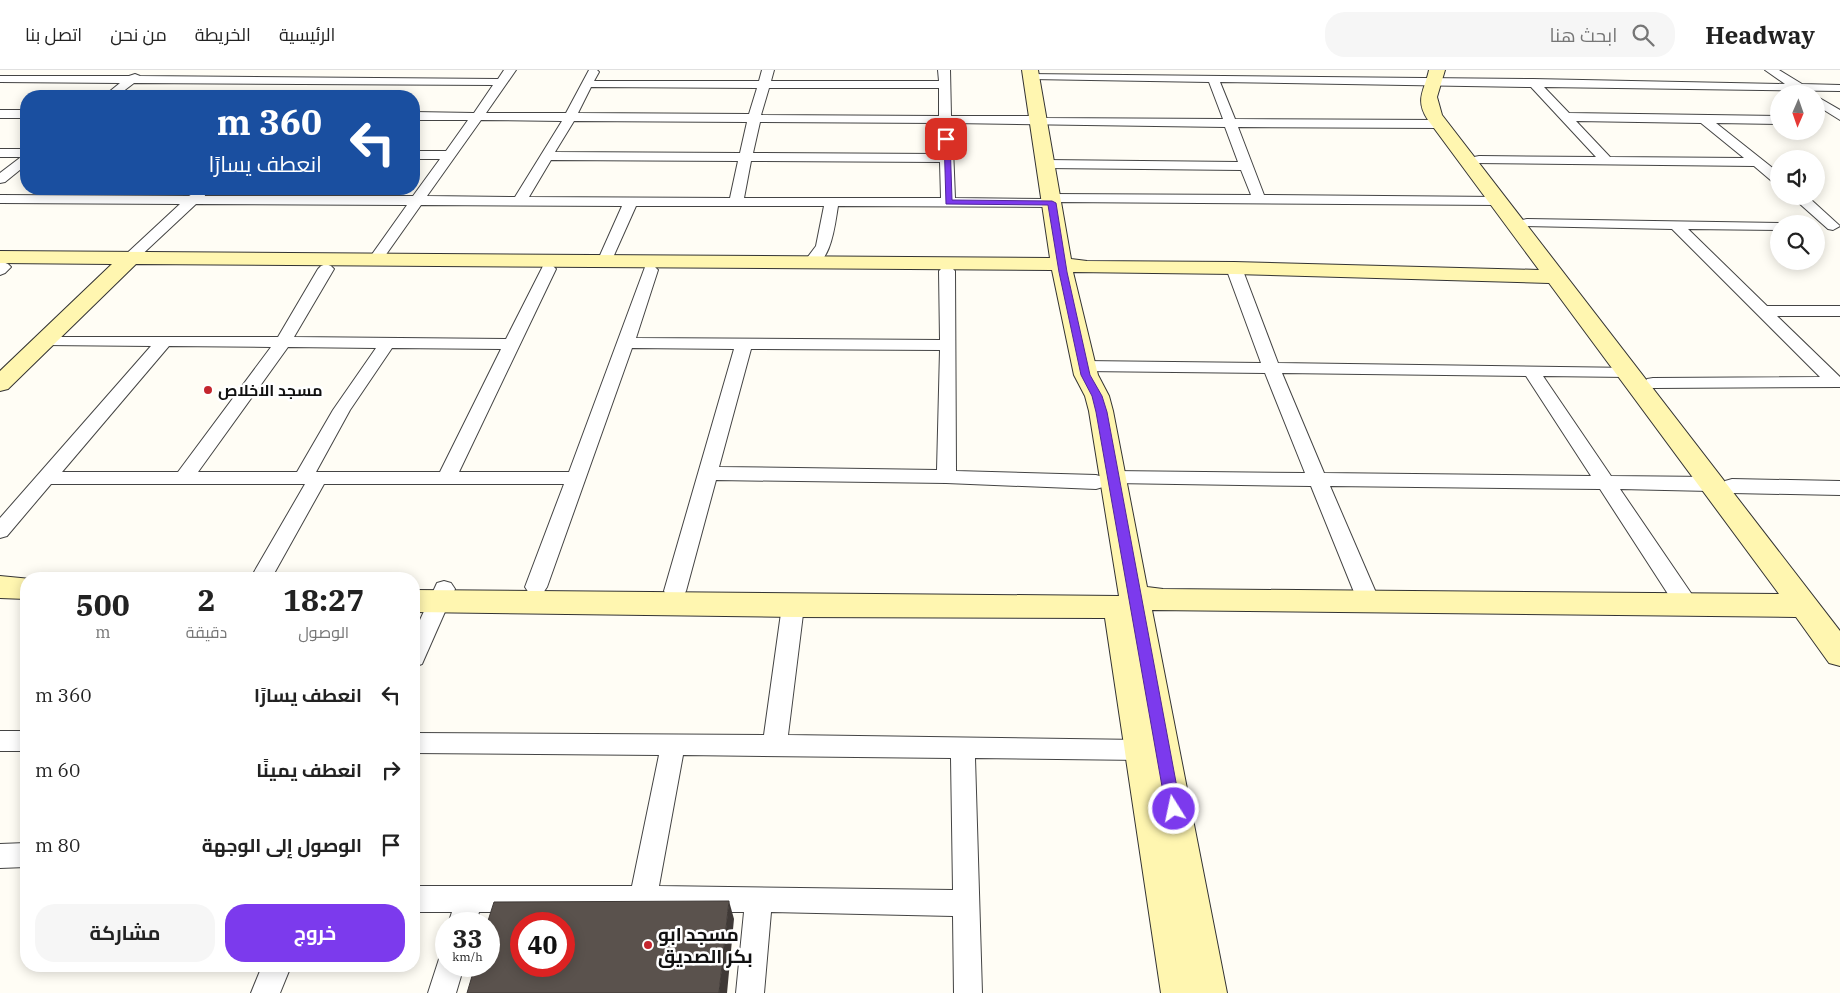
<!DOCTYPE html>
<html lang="ar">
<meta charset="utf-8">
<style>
body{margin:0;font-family:"IBM Plex Serif",Cairo,serif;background:#f6f6f6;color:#222;direction:rtl;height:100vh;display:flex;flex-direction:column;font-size:19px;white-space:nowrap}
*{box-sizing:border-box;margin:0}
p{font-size:16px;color:#767676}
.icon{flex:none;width:28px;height:28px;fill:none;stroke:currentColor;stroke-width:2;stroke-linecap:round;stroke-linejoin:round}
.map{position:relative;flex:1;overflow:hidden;direction:ltr}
.drawer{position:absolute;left:20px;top:502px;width:400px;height:400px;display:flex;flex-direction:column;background:#fff;border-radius:20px;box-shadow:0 2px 12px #0003;direction:rtl}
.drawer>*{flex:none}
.banner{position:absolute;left:20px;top:20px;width:400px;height:105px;border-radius:20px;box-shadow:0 2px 12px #0003;direction:rtl;background:#1a4fa0;color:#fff;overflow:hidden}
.needle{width:32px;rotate:182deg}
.controls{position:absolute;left:1770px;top:15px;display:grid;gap:10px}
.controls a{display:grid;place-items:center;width:55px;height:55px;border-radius:50%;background:#fff;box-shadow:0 2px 12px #0003;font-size:25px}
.speed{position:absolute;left:435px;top:842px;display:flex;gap:10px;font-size:25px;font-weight:700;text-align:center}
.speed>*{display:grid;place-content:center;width:65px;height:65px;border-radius:50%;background:#fff;box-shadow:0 2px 12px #0003;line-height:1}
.speed small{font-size:12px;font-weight:400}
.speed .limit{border:8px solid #d22;background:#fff;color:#111}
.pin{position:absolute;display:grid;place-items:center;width:42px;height:42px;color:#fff;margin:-21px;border-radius:10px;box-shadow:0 2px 8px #0006}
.me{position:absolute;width:55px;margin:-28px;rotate:350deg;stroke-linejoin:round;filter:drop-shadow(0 0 4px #0008)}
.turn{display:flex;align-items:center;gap:18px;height:105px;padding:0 15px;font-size:22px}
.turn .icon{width:65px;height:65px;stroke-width:2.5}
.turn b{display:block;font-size:35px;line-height:42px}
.eta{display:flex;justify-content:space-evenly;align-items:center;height:85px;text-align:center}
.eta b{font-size:30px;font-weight:700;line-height:35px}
.cta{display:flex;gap:10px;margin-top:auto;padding:10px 15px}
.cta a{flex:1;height:58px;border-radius:20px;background:#7c3aed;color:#fff;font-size:20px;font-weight:700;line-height:58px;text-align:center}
.cta a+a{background:#f6f6f6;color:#222}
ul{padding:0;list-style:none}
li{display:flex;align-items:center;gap:15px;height:75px;padding:0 15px}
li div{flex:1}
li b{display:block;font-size:19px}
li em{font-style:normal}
header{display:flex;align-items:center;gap:30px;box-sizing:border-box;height:70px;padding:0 25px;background:#fff;border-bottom:1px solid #e0e0e0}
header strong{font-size:24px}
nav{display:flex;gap:28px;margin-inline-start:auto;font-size:18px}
.search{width:350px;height:45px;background:#f6f6f6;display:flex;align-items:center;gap:12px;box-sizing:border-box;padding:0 18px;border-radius:20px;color:#767676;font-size:19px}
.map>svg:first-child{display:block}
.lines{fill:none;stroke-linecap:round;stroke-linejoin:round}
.street-casing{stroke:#444;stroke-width:2}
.secondary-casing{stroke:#333;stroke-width:2}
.street{fill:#fff;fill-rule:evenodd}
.secondary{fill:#fff6b0;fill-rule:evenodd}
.shaded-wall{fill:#3f3936}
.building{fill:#5a524d;stroke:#3f3936;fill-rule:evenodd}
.route{fill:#7c3aed;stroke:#51269a}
.poi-dot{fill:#c4262e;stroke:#fff;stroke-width:2}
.labels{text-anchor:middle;stroke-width:5;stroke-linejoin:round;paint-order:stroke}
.poi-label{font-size:16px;font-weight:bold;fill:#111;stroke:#fff;text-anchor:start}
.near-poi-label{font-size:19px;font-weight:bold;fill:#111;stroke:#fff;text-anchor:start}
</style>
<header>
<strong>Headway</strong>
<div class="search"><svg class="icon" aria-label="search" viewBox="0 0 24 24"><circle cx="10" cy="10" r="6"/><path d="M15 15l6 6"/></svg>ابحث هنا</div>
<nav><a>الرئيسية</a><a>الخريطة</a><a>من نحن</a><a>اتصل بنا</a></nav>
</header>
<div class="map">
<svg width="1840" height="923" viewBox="0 0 1840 923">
<rect width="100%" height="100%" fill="#fffdf5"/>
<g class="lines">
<defs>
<g id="street">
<path d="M 504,0 L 516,0 L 486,43 L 566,43 L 589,0 L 597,0 L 599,2 L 594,11 L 759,11 L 762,0 L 774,0 L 771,11 L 939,11 L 938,0 L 950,0 L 951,46 L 1038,46 L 1043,48 L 1223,49 L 1209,12 L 1031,9 L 1027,8 L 1025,6 L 1027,4 L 1533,9 L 1785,14 L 1765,0 L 1779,0 L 1802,14 L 1840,15 L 1840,21 L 1544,17 L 1569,43 L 1779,46 L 1779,54 L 1716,53 L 1779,103 L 1779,114 L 1774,113 L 1754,96 L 1474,93 L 1472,90 L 1474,87 L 1479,86 L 1596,87 L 1531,17 L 1220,12 L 1235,49 L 1440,50 L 1446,54 L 1440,58 L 1238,57 L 1264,125 L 1498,127 L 1505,131 L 1498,135 L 1058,132 L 1057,136 L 1052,137 L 838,136 C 835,153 831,201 806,195 L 804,192 L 816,176 L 824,136 L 636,136 L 611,192 L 609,195 L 599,195 L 597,192 L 622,136 L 421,135 L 380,193 L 370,193 L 368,190 L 407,135 L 196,134 L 134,192 L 124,192 L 122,189 L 124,186 L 180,134 L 0,133 L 0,125 L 189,126 L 199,120 L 204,121 L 205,126 L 413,126 L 440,89 L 414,89 L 414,81 L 446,81 L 468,50 L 414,50 L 414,42 L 474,43 L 493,15 L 134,13 L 117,26 L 104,26 L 120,13 L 0,12 L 0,6 L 129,6 L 135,4 L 140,6 L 498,9 ZM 591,17 L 757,18 L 749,44 L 578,43 ZM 769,18 L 939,18 L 939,46 L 761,45 ZM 481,50 L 562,51 L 515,127 L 427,126 ZM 574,51 L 747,52 L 740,83 L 555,82 ZM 1576,51 L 1701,53 L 1744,88 L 1610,87 ZM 760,52 L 939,53 L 940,84 L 753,83 ZM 952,53 L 1225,57 L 1238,92 L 1046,90 L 1039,94 L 1046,98 L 1241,100 L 1251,125 L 1051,124 L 1046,125 L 1045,129 L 955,128 ZM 551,90 L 738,91 L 730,128 L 529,127 ZM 751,91 L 940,92 L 941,128 L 744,128 Z"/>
<path d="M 1816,26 L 1840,40 L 1840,50 L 1816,35 Z"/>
<rect x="0" y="40" width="26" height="8"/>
<path d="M 0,79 L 26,79 L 26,95 L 5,112 L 0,113 L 0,103 L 21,87 L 0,87 Z"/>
<path d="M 1791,126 L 1807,126 L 1840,156 L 1833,160 L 1828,159 Z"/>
<path d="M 1527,149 L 1784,153 L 1779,154 L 1779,160 L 1688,159 L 1767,236 L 1840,236 L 1840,246 L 1777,246 L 1840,307 L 1840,317 L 1653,318 L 1647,317 L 1644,313 L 1647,309 L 1653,308 L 1820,307 L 1672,159 L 1522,156 L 1520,153 L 1522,150 Z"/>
<path d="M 3,192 L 8,194 L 11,197 L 5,203 L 0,205 L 0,193 Z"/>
<path d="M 1234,193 L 1239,195 L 1242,198 L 1278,293 L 1633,298 L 1636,302 L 1633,306 L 1627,307 L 1543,306 L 1611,406 L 1710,407 L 1717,409 L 1720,414 L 1717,419 L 1710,421 L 1620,419 L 1695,529 L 1698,535 L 1695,541 L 1687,543 L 1679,541 L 1600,419 L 1330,416 L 1380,532 L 1377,538 L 1369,540 L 1361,538 L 1358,532 L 1311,416 L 1113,413 L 1106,412 L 1104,407 L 1106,402 L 1113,401 L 1305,403 L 1265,303 L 1084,301 L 1078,300 L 1076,296 L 1078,292 L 1084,291 L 1261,293 L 1226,198 L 1229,195 ZM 1282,303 L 1526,306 L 1591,406 L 1324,403 Z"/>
<path d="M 326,194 L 331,196 L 334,199 L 294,267 L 506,269 L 543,196 L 553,196 L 556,199 L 459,402 L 569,402 L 645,197 L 655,197 L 658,200 L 636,268 L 940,270 L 939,201 L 942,198 L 952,198 L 955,201 L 956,401 L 1096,405 L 1103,407 L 1106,412 L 1103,417 L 1096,419 L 946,413 L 716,410 L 686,521 L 682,527 L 675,529 L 668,527 L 664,521 L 734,279 L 632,278 L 547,517 L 543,523 L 536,525 L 529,523 L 525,517 L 564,414 L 324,414 L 271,509 L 250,509 L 305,414 L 51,414 L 7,466 L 0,468 L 0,448 L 151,276 L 45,275 L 39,273 L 37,270 L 39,267 L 278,267 L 318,199 L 321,196 ZM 169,276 L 271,277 L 178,402 L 62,402 ZM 288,277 L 376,278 L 333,340 L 297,402 L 198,402 ZM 392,278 L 501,279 L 440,402 L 316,402 L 350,340 ZM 751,279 L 940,280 L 937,400 L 719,397 Z"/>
<path d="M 1732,409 L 1840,411 L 1840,425 L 1732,423 L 1725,421 L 1722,416 L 1725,411 Z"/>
<path d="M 444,511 L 451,513 L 455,519 L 422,594 L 414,597 L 414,563 L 437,513 Z"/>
<path d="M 793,528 L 801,530 L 804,536 L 788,665 L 1141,670 L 1150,673 L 1153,680 L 1150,687 L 1141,690 L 975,688 L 982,923 L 954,923 L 953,846 L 771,842 L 764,923 L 736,923 L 744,842 L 479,842 L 476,854 L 448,854 L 452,842 L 414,842 L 414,816 L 632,816 L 659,685 L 414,683 L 414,663 L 764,665 L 782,536 L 785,530 ZM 683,685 L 951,688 L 953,820 L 659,816 Z"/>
<rect x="0" y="661" width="26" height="20"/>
<path d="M 26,773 L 26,797 L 0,798 L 0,774 Z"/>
<path d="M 446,883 L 446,896 L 464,896 L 456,923 L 428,923 L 440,886 Z"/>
<path d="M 262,896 L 291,896 L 280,923 L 251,923 Z"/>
</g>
<g id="secondary">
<path d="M 1022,0 L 1038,0 L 1071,189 L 1087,191 L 1234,192 L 1539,200 L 1428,50 C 1414,29 1425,20 1429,0 L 1445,0 L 1437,27 L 1442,45 L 1840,561 L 1840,596 L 1829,593 L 1796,547 L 1152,540 L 1227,923 L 1161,923 L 1105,548 L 793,547 L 414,542 L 414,520 L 1119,526 L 1089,341 L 1085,326 L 1074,305 L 1052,200 L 136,194 L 8,319 L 0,321 L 0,301 L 112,194 L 0,193 L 0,181 L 1050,188 ZM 1073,202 L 1234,204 L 1549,213 L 1779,524 L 1163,519 L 1147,517 L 1113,341 L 1109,326 L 1098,305 Z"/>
<path d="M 0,506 L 31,509 L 26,509 L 26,529 L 0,528 Z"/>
</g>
</defs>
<use href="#street" class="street-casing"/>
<use href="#secondary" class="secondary-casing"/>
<use href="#street" class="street"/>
<use href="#secondary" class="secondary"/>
</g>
<path class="shaded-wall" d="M 729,831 L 734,849 L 727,923 L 719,923 Z"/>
<path class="building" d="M 729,831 L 719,923 L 467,923 L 475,896 L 489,896 L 489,854 L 487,854 L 494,832 ZM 521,854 L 564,854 L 564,896 L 521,896 Z"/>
<path class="route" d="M 944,67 L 950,69 L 952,130 L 1052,131 L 1056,133 L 1067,202 L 1090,305 L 1102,326 L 1107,342 L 1181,739 L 1179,743 L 1174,745 L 1168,743 L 1166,739 L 1096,342 L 1092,326 L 1081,305 L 1059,202 L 1048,135 L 946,134 Z"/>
<g class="poi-dot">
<circle cx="208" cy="320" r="5"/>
<circle cx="648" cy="875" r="5"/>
</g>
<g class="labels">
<g class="poi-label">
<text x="218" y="326">مسجد الاخلاص</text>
</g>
<g class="near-poi-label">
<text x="658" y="871">مسجد ابو<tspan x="658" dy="22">بكر الصديق</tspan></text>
</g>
</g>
</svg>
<div class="controls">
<a><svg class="needle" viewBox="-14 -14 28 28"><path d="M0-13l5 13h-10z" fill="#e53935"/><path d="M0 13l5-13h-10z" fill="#767676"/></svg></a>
<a><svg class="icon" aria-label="sound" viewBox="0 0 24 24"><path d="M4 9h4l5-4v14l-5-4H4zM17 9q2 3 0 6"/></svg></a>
<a><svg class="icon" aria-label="search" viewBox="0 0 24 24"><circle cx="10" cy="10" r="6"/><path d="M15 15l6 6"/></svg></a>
</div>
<div class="speed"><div>33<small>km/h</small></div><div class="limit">40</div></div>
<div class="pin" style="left:946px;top:69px;background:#d93025"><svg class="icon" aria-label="arrive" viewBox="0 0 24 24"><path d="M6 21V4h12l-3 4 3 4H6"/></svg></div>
<svg class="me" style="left:1174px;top:739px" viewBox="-20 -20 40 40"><circle r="17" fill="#7c3aed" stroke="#fff" stroke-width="3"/><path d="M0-11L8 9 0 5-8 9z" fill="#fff"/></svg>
<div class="banner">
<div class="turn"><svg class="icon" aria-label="left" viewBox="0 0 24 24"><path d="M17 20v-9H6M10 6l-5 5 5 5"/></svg><div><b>360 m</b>انعطف يسارًا</div></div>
</div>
<section class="drawer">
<div class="eta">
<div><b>18:27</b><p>الوصول</p></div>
<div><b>2</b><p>دقيقة</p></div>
<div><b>500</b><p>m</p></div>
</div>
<ul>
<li><svg class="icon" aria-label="left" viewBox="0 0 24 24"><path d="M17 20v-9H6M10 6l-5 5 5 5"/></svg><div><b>انعطف يسارًا</b></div><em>360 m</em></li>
<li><svg class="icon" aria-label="right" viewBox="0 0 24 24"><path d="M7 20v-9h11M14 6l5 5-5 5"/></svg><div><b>انعطف يمينًا</b></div><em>60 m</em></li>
<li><svg class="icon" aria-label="arrive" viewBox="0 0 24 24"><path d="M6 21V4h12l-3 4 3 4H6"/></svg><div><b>الوصول إلى الوجهة</b></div><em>80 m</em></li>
</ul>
<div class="cta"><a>خروج</a><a>مشاركة</a></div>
</section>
</div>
